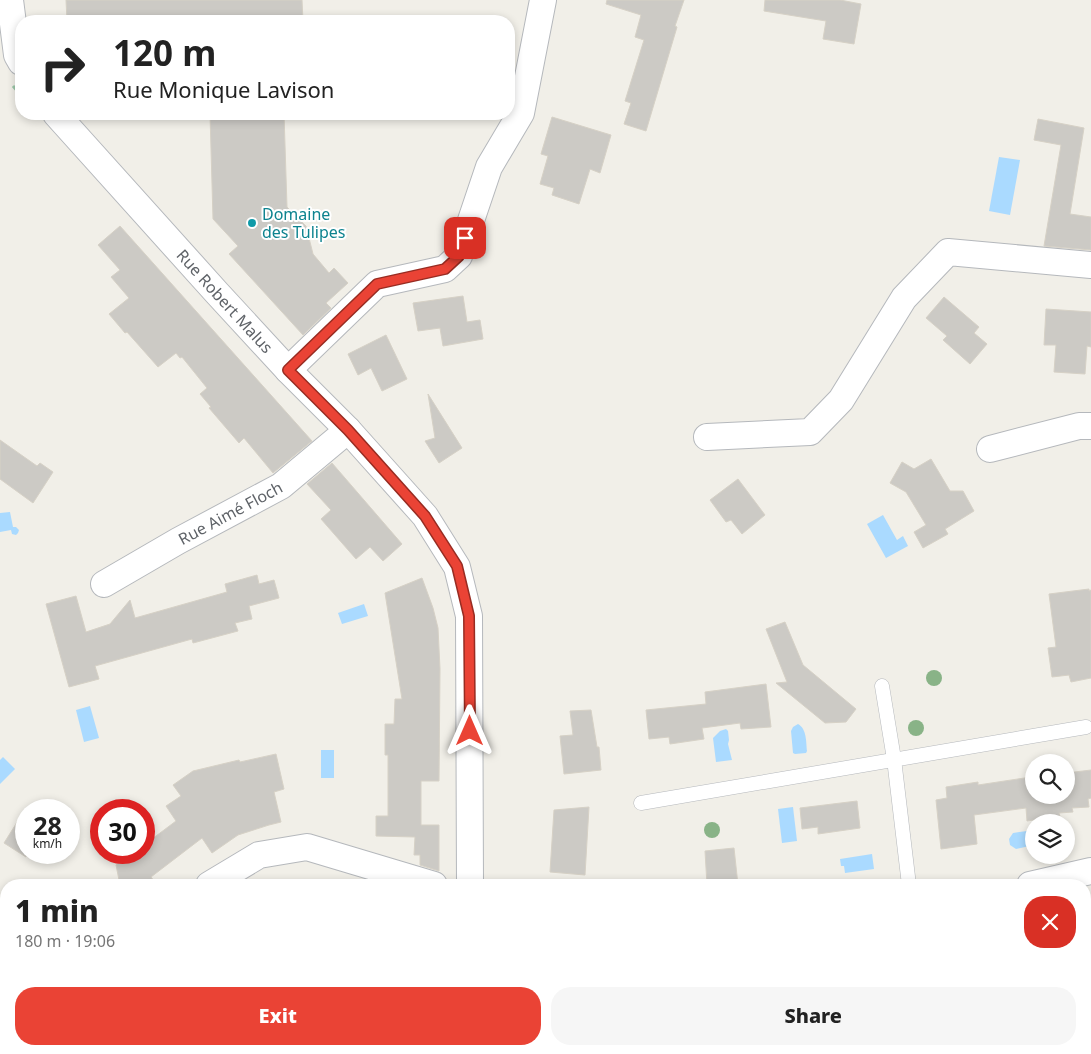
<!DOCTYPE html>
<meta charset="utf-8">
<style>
body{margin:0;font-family:"Noto Sans",sans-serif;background:#f6f6f6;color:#222;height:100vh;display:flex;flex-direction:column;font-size:19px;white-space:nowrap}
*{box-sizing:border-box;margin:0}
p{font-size:16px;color:#767676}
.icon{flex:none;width:28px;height:28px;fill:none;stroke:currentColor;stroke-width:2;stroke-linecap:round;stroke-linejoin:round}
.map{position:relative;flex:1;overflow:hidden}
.sheet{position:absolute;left:0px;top:879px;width:1091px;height:176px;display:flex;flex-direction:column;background:#fff;border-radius:20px 20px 0 0;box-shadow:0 2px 8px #0003}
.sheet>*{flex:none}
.top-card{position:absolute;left:15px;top:15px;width:500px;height:105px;border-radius:20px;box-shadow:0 2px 8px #0003;background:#fff;color:#222;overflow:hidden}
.buttons{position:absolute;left:1025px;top:754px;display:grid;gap:10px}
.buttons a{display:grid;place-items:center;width:50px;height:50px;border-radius:50%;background:#fff;box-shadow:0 2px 8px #0003;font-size:25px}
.speed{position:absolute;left:15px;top:799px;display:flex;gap:10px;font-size:25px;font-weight:700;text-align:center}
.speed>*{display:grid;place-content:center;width:65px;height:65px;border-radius:50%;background:#fff;box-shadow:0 2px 8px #0003;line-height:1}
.speed small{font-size:12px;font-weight:400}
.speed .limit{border:8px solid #d22;background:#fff;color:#111}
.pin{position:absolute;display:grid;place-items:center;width:42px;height:42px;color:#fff;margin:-21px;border-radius:10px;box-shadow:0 2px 8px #0006}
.me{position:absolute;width:55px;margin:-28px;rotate:0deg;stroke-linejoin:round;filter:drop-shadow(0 0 4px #0008)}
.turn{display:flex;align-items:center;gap:18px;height:105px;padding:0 15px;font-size:22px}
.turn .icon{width:65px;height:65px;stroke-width:2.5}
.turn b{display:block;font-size:35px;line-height:42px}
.round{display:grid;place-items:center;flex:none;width:52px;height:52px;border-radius:20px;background:#f6f6f6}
.overview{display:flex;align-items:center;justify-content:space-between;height:85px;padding:0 15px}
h1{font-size:30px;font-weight:800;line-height:38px}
.action{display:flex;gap:10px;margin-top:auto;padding:10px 15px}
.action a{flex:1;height:58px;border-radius:20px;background:#ea4335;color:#fff;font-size:20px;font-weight:800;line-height:58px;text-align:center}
.action a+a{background:#f6f6f6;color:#222}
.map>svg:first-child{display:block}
.water{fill:#aadaff}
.building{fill:#cccac5;stroke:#d6d1c6}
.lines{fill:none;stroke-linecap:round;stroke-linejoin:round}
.lane-casing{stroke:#b5b8bc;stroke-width:15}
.street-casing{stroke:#b5b8bc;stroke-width:28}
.path{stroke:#9cc7a9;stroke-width:3;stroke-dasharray:5 2.5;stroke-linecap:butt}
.lane{stroke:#fff;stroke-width:14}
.street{stroke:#fff;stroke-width:26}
.tree{fill:#89b387}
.route-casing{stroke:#982c22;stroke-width:12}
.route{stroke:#ea4335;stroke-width:9}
.culture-dot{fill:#0f9aa8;stroke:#fff;stroke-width:2}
.labels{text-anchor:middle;stroke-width:4;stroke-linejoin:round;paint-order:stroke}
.culture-label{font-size:16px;fill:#0d838f;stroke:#fff;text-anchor:start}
.street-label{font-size:16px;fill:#5f6368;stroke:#fff}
</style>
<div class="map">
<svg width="1091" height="1054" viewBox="0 0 1091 1054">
<rect width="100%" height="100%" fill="#f1efe8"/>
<g class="water">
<path d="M 999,157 L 1020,160 L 1010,215 L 989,211 Z"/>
<path d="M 10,512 L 13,527 L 16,527 L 19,530 L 18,533 L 16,535 L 12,534 L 11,530 L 0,532 L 0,513 Z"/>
<path d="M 883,515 L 897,540 L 903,536 L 908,546 L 886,558 L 867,524 Z"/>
<path d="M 364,604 L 368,616 L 342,624 L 338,613 Z"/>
<path d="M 90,706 L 99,738 L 84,742 L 76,710 Z"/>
<path d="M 798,724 C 807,729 806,742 807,751 L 806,753 L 795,754 L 793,753 L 791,731 L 793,727 Z"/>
<path d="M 726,729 L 728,731 L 729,740 L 728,744 L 732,760 L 716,762 L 713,738 L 720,731 Z"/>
<rect x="321" y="750" width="13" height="28"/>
<path d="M 3,757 L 15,769 L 0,784 L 0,760 Z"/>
<path d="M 793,807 L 797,841 L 782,843 L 778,809 Z"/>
<path d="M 1034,830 L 1034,845 L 1016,849 L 1010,845 L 1009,839 L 1013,833 Z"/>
<path d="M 872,854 L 874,869 L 845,873 L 844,866 L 841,866 L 840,859 Z"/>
</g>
<g class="building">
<path d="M 66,0 L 302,0 L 303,21 L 67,21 Z"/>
<path d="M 607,0 L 684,0 L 675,26 L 677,27 L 646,131 L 624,124 L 631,103 L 625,101 L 644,40 L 635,37 L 641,15 L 606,4 Z"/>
<path d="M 765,0 L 840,0 L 861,4 L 854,44 L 823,39 L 826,21 L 764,11 Z"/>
<path d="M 210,114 L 284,114 L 287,207 L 306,226 L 313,254 L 329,273 L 334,268 L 348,283 L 326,303 L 331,308 L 303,335 L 229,254 L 238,246 L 213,219 Z"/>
<path d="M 552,117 L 611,135 L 600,173 L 590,169 L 579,204 L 552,195 L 554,188 L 540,184 L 548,156 L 541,154 Z"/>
<path d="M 1038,119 L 1084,128 L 1070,214 L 1091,217 L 1091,250 L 1044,246 L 1061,145 L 1034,140 Z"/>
<path d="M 120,226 L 312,441 L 273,473 L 244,438 L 239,443 L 209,408 L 211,407 L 200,394 L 207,388 L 182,357 L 180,358 L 176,353 L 158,367 L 127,332 L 125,333 L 109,314 L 129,298 L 111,277 L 120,270 L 98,245 Z"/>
<path d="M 463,296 L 467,322 L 480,320 L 483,339 L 443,346 L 440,328 L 418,331 L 413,303 Z"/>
<path d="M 944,297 L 979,327 L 974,333 L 987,344 L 970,364 L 943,340 L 947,336 L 926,318 Z"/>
<path d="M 1046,309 L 1091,312 L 1091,347 L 1087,346 L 1085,374 L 1054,372 L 1056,345 L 1044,345 Z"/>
<path d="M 386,335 L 407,379 L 382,391 L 371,368 L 358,375 L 348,354 Z"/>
<path d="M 428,394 L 462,448 L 439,463 L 425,441 L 435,438 Z"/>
<path d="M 0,440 L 37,466 L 40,463 L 53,472 L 33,503 L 0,479 Z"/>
<path d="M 931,459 L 950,491 L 963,491 L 974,511 L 945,529 L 948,534 L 923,548 L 914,532 L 926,525 L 906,492 L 890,483 L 902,462 L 914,469 Z"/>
<path d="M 332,463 L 402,544 L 383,561 L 370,547 L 356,559 L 321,519 L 331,510 L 307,484 Z"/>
<path d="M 738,479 L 765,515 L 742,534 L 731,520 L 726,522 L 710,500 Z"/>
<path d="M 257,575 L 259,584 L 274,580 L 279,598 L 249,606 L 252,619 L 235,623 L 238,631 L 193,643 L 192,639 L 95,666 L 99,679 L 69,687 L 46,604 L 76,596 L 86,632 L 110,624 L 130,600 L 135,618 L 227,592 L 225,584 Z"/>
<path d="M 422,578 L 433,608 L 438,628 L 440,669 L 439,781 L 421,781 L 421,825 L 439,825 L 439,871 L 420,865 L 420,855 L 414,855 L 415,837 L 376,836 L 376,816 L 388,816 L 388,755 L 385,755 L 385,724 L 394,724 L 395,699 L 402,699 L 385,593 Z"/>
<path d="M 1089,589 L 1089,591 L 1091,590 L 1091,678 L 1071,682 L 1069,675 L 1052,677 L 1048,648 L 1056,647 L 1049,594 Z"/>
<path d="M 785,622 L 803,665 L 856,709 L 846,722 L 825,723 L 776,683 L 787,682 L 766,629 Z"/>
<path d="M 766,684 L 771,727 L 741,729 L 740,723 L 702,728 L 704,739 L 670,744 L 669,737 L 649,739 L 646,710 L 706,704 L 705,692 Z"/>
<path d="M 591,710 L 597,747 L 599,747 L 601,770 L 564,774 L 560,736 L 573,735 L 570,711 Z"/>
<path d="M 276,754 L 284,789 L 274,792 L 281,822 L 269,825 L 238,835 L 212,853 L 202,838 L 151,877 L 157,885 L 120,885 L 116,865 L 133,852 L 144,852 L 144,845 L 176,821 L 166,806 L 181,796 L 173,785 L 193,771 L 239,760 L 240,762 Z"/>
<path d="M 1091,770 L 1091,798 L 1088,799 L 1089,807 L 1072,808 L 1073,812 L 1059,813 L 1060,816 L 1027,821 L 1026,808 L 974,815 L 977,844 L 941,849 L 936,800 L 947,798 L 946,787 L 978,782 L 978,785 L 1031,777 L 1032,784 L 1034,784 L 1034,795 L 1066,795 L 1066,773 Z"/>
<path d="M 857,801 L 860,828 L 818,834 L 818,827 L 802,829 L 800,808 Z"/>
<path d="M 589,807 L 585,875 L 550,872 L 554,810 Z"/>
<path d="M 26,808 L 26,857 L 4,843 Z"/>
<path d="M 734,848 L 738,885 L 707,885 L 705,851 Z"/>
</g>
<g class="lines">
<defs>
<g id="lane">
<path d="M 882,686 L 894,759 L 909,885"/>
<path d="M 641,803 L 1086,727"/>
</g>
<g id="street">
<path d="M 10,0 L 17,55 L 21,62"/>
<path id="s1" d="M 56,114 L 217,293 L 288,370 L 348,430 L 425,516 L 457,567 L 469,616 L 470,885"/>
<path d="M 288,370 L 377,284 L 445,269 L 459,256 L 489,167 L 521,113 L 543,0"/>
<path d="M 707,437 L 810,432 L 841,400 L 904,298 L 948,252 L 1091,265"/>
<path d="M 990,449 L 1079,426 L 1091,426"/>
<path id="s2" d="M 104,584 L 178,541 L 281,486 L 348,430"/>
<path d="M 209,885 L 259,855 L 307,847 L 434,885"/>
<path d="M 1030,885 L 1091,871"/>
<path d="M 520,1049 L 521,1054"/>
<path d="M 324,1054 L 346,1049"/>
</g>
</defs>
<use href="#lane" class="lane-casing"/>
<use href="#street" class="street-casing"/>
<path class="path" d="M 13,86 L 21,95"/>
<use href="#lane" class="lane"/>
<use href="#street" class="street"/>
</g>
<g class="tree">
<circle cx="934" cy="678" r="8"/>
<circle cx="916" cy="728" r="8"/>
<circle cx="712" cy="830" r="8"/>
</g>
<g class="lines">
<defs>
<path id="route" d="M 465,238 L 459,256 L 445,269 L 377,284 L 288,370 L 348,430 L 425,516 L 457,566 L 469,616 L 470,731"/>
</defs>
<use href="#route" class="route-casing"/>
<use href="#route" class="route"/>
</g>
<circle class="culture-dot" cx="252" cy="223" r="5"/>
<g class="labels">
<g class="culture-label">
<text x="262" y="220">Domaine<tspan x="262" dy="18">des Tulipes</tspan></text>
</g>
<g class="street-label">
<text dy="6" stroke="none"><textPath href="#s1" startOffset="252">Rue Robert Malus</textPath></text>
<text dy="6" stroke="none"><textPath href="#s2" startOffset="145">Rue Aimé Floch</textPath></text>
</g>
</g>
</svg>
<div class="buttons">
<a><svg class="icon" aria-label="search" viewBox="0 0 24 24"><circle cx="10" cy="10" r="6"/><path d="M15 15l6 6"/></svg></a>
<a><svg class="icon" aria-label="layers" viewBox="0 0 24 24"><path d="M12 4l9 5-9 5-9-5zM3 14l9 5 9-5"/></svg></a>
</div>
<div class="speed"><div>28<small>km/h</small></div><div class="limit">30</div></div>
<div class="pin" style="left:465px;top:238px;background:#d93025"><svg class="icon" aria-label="arrive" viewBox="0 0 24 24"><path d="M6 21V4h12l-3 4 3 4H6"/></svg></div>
<svg class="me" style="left:470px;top:731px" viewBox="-20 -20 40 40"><path d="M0-17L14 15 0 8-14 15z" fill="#ea4335" stroke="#fff" stroke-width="4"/></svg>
<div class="top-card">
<div class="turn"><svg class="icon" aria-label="right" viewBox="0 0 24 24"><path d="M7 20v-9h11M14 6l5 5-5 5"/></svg><div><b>120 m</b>Rue Monique Lavison</div></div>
</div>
<section class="sheet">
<div class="overview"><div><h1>1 min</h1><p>180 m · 19:06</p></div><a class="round" style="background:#d93025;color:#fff"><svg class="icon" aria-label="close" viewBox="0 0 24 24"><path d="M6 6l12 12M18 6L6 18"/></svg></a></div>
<div class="action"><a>Exit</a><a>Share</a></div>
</section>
</div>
